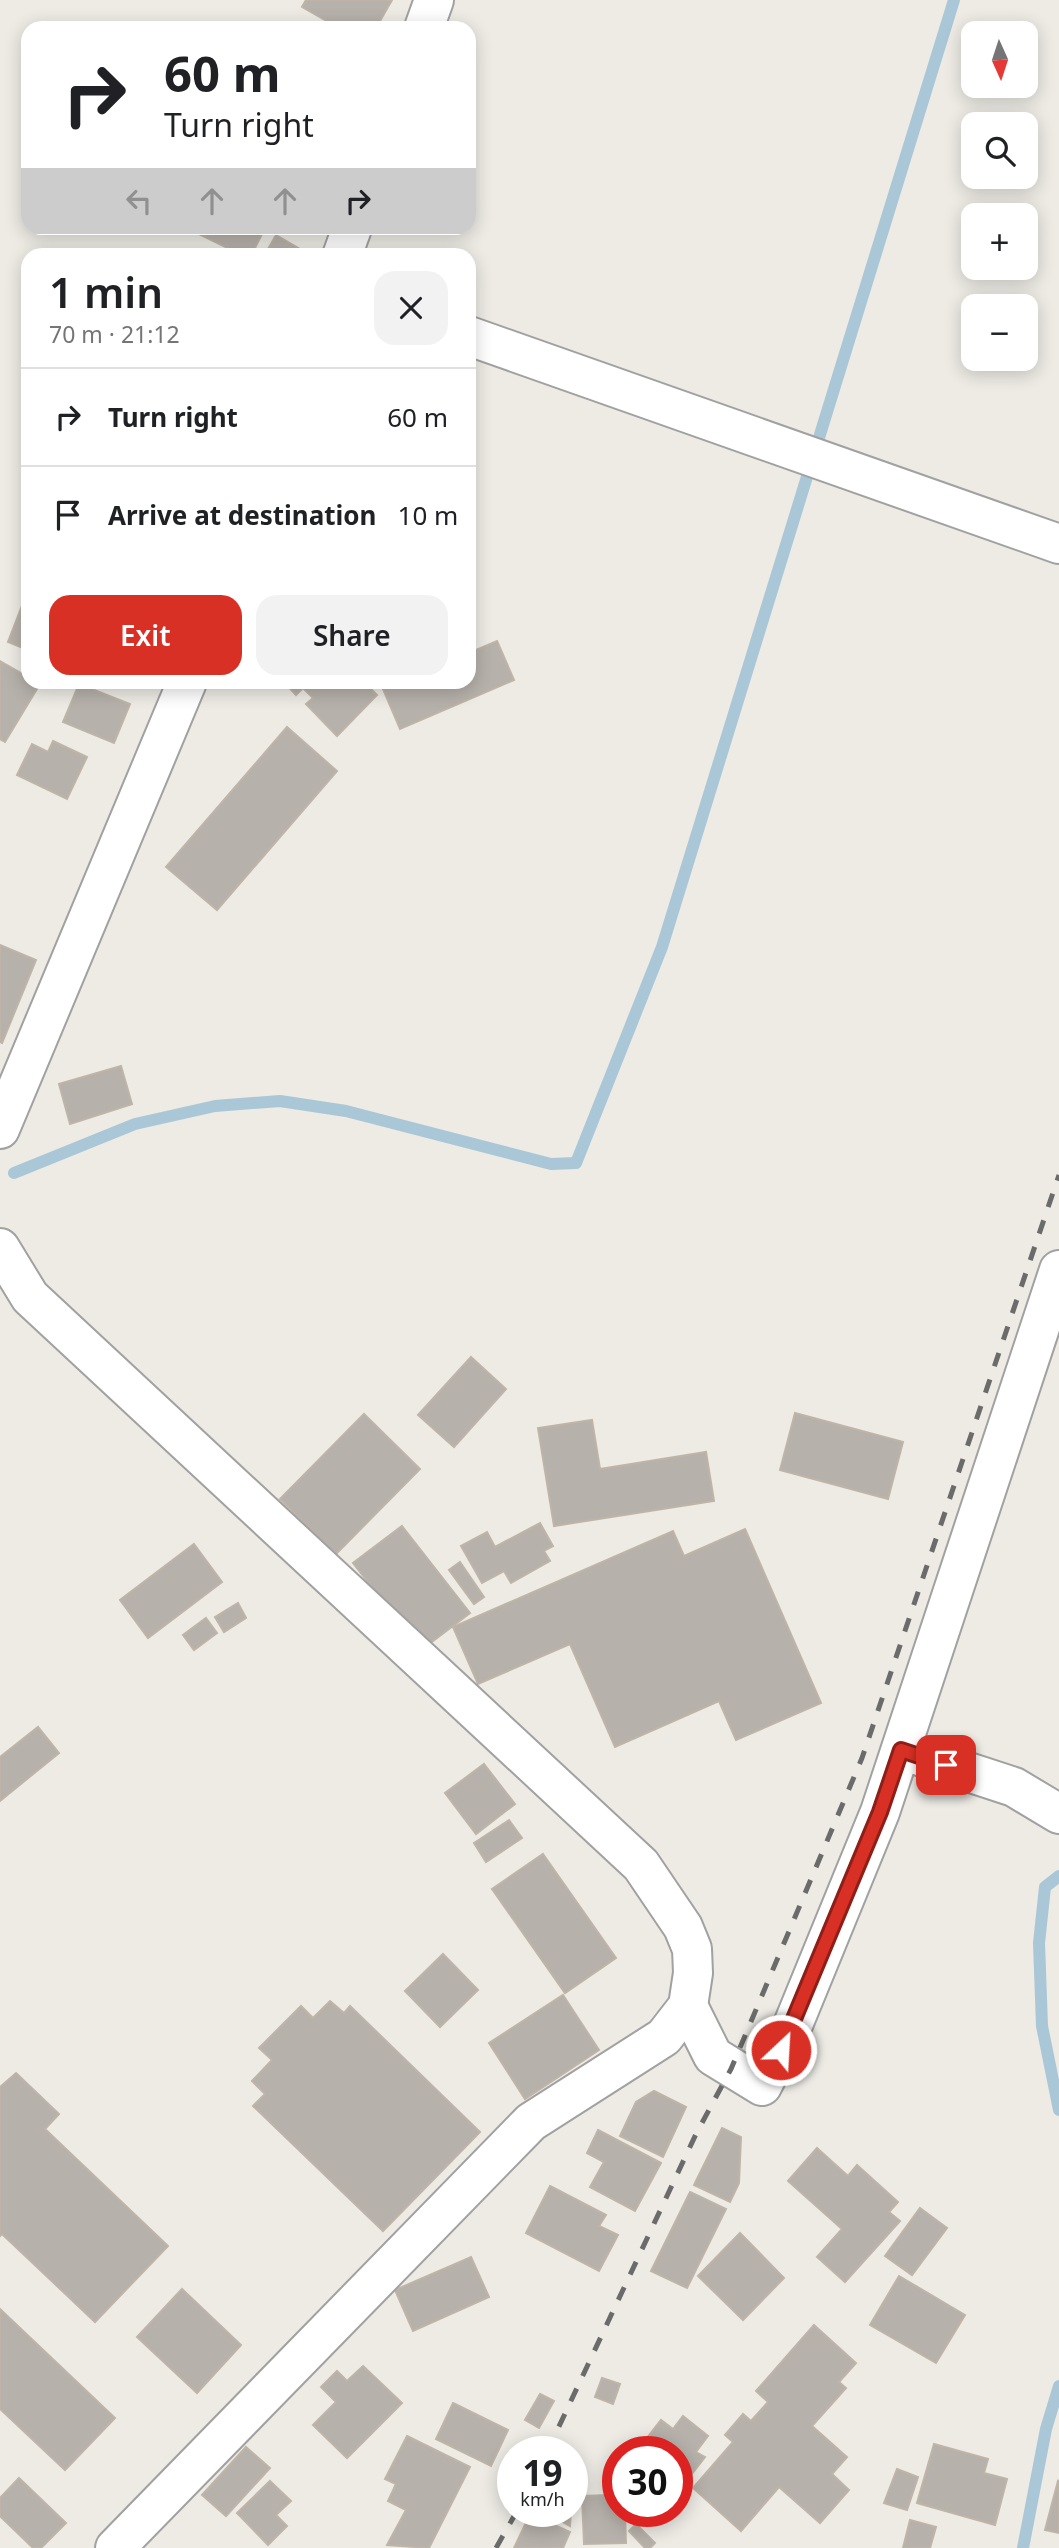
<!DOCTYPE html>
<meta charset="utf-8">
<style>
body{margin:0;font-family:"Noto Sans",sans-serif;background:#f2f2f2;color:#202124;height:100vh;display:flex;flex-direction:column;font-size:26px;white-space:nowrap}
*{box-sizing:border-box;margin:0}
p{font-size:23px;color:#757577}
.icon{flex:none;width:38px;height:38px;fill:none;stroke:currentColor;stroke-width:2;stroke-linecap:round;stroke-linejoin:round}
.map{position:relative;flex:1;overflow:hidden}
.details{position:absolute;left:21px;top:248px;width:455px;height:441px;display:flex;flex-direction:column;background:#fff;border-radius:21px;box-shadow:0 4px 18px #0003}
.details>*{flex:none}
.banner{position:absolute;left:21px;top:21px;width:455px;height:214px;border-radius:21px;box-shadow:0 4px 18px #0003;background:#fff;color:#202124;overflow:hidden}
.needle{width:46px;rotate:177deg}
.fabs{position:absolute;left:961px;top:21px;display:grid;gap:14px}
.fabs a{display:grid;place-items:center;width:77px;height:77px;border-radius:14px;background:#fff;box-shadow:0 4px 18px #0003;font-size:35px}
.speed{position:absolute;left:497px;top:2436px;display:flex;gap:14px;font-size:35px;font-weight:700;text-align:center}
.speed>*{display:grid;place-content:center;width:91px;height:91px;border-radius:50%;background:#fff;box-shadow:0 4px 18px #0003;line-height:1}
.speed small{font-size:18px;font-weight:400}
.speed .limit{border:10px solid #d22;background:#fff;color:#111}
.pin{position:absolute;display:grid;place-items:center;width:60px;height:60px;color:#fff;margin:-30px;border-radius:14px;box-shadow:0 4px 10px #0006}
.me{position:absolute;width:77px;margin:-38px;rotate:25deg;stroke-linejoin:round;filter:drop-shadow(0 0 5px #0008)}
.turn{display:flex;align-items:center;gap:24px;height:147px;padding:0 28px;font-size:32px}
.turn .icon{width:91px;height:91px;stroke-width:2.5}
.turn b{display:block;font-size:49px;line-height:60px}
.lanes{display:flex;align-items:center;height:66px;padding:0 28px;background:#0003;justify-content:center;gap:35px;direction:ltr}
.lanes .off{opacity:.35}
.round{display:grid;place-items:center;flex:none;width:74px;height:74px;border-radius:21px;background:#f2f2f2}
.headline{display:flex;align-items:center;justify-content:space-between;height:119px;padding:0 28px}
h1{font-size:42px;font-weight:600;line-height:52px}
.button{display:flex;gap:14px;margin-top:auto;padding:14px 28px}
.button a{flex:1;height:80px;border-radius:21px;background:#d93025;color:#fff;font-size:28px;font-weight:600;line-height:80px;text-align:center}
.button a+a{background:#f2f2f2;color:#202124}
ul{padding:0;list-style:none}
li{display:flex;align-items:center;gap:21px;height:98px;padding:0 28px;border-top:2px solid #e0e0e0}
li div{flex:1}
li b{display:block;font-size:26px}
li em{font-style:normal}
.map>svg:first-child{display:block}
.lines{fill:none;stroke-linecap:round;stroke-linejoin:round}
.stream{stroke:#a9c7d7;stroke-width:12}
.building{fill:#b6b1aa;stroke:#beb4a8;stroke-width:2}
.minor-casing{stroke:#a1a1a1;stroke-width:42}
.minor{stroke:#fff;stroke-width:38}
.rail{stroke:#6b6b6b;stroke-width:5;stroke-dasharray:14 14;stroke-linecap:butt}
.route-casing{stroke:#8d1f18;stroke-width:18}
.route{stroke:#d93025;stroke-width:12}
</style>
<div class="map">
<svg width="1059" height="2548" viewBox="0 0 1059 2548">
<rect width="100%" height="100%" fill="#edebe4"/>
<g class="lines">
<g class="stream">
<path d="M 14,1173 L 135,1124 L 215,1106 L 280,1101 L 346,1111 L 551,1164 L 576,1163 L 662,947 L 954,0"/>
<path d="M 1059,1876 L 1045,1887 L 1039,1943 L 1042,2026 L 1059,2110"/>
<path d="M 1023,2548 L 1046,2429 L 1059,2386"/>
</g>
</g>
<g class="building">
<path d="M 306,0 L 392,0 L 376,28 L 339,28 L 302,7 Z"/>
<path d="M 203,228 L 265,228 L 251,256 L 244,256 L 199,234 Z"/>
<path d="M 276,235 L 312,256 L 264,256 Z"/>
<path d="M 28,590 L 28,650 L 8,642 Z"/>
<path d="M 497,641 L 514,680 L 400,729 L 383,689 L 399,682 L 469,682 L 469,653 Z"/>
<path d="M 0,661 L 28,677 L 28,682 L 40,684 L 5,742 L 0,739 Z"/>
<path d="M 284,682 L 364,682 L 377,695 L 337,736 L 306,704 L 313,698 L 303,688 L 296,695 Z"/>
<path d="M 79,684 L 130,704 L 114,743 L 63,722 Z"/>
<path d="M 287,727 L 337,771 L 217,910 L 166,867 Z"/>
<path d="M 53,741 L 87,757 L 67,799 L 17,775 L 32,744 L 48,752 Z"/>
<path d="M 0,945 L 36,960 L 2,1043 L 0,1042 Z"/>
<path d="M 121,1066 L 132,1104 L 70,1124 L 59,1084 Z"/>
<path d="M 471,1357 L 506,1389 L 454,1447 L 418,1415 Z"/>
<path d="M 795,1413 L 903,1442 L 888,1499 L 780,1470 Z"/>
<path d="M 364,1414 L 420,1469 L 336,1554 L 280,1499 Z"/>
<path d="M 592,1420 L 600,1469 L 706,1452 L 714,1501 L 554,1526 L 538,1428 Z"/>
<path d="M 540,1523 L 553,1546 L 544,1551 L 550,1561 L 511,1583 L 504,1571 L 482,1583 L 461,1546 L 487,1532 L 495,1547 Z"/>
<path d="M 402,1526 L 470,1613 L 421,1650 L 353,1563 Z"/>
<path d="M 745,1529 L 821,1703 L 736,1740 L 719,1701 L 615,1747 L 570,1644 L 478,1684 L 453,1627 L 673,1531 L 684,1556 Z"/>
<path d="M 194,1544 L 222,1582 L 148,1638 L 120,1600 Z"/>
<path d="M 460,1562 L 484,1597 L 474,1604 L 449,1570 Z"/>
<path d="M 238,1603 L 246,1618 L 224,1632 L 215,1617 Z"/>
<path d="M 206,1618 L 217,1633 L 194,1650 L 183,1635 Z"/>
<path d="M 38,1727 L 59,1753 L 0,1801 L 0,1757 Z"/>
<path d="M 484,1764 L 515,1804 L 476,1834 L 445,1793 Z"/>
<path d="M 509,1820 L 522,1838 L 486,1862 L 474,1843 Z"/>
<path d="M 543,1854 L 616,1958 L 565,1993 L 492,1889 Z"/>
<path d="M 443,1954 L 478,1990 L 440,2027 L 405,1991 Z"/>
<path d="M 563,1995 L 599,2050 L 525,2099 L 489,2043 Z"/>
<path d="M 330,2001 L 344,2013 L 350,2006 L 480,2132 L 383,2231 L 253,2106 L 265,2094 L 252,2081 L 272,2060 L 259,2048 L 301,2006 L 313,2018 Z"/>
<path d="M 16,2073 L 59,2114 L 45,2129 L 168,2246 L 95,2322 L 2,2234 L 0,2236 L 0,2087 Z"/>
<path d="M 654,2091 L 686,2107 L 663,2157 L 620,2136 L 636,2102 Z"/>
<path d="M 722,2128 L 741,2137 L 739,2183 L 730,2202 L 694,2185 Z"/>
<path d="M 598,2130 L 661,2163 L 635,2211 L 590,2187 L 604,2162 L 587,2153 Z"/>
<path d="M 817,2148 L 848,2176 L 857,2165 L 898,2202 L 889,2212 L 900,2221 L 845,2282 L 817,2257 L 842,2229 L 788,2181 Z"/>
<path d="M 550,2186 L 606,2215 L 599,2226 L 618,2235 L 599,2271 L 526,2233 Z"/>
<path d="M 690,2192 L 726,2209 L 687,2288 L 651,2271 Z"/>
<path d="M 920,2208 L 947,2228 L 912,2275 L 885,2256 Z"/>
<path d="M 740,2233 L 784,2278 L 743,2320 L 698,2276 Z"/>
<path d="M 471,2257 L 489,2297 L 413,2331 L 395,2290 Z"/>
<path d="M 899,2276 L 965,2315 L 936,2363 L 870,2325 Z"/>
<path d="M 182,2289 L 241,2345 L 197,2393 L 137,2337 Z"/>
<path d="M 0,2309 L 115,2418 L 65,2470 L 0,2409 Z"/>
<path d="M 814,2325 L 856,2363 L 839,2382 L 846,2388 L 812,2426 L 847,2457 L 832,2474 L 849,2490 L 820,2523 L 779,2487 L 741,2531 L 693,2488 L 733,2442 L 725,2435 L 743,2414 L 751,2421 L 768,2402 L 756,2391 Z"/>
<path d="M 363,2366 L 402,2403 L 347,2458 L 313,2425 L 336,2402 L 321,2387 L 337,2371 L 347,2381 Z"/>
<path d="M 602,2378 L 620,2384 L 613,2404 L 595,2397 Z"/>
<path d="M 540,2394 L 554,2401 L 539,2428 L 525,2420 Z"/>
<path d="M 453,2403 L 508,2430 L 491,2466 L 436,2439 Z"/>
<path d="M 683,2416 L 708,2436 L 696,2452 L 705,2457 L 677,2493 L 677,2452 L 636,2452 L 661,2420 L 673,2429 Z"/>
<path d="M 407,2436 L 470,2467 L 429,2548 L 387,2545 L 406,2510 L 388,2501 L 396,2484 L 385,2479 Z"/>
<path d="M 934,2444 L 988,2459 L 984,2473 L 1007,2479 L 995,2525 L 917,2503 Z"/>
<path d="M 246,2447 L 270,2468 L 226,2516 L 202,2495 Z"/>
<path d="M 897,2469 L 918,2477 L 907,2510 L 884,2503 Z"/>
<path d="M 19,2478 L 66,2523 L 41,2548 L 33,2548 L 0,2516 L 0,2498 Z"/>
<path d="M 270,2481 L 291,2501 L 276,2515 L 287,2526 L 268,2545 L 237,2513 Z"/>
<path d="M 1058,2481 L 1059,2482 L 1059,2533 L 1045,2530 Z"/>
<path d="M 609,2495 L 618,2505 L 618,2511 L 625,2512 L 626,2543 L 584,2544 L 582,2496 Z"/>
<path d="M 543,2511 L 571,2511 L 570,2526 Z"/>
<path d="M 530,2514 L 570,2532 L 563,2548 L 514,2548 Z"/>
<path d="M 910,2520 L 936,2527 L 930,2548 L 903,2548 Z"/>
<path d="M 636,2524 L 655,2543 L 650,2548 L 645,2548 L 629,2531 Z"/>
</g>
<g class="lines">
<defs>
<g id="minor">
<path d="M 424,28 L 434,0"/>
<path d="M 342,256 L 352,228"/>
<path d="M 469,336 L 1059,544"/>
<path d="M 0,1129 L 187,682"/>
<path d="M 0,1248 L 30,1297 L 641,1865 L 683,1927 L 692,1949 L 693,1973 L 688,2006 L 664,2037 L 531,2122 L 115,2548"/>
<path d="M 901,1750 L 1014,1787 L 1059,1814"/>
<path d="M 688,2006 L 713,2056 L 762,2086 L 790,2032 L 880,1812 L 1059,1270"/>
</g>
</defs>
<use href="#minor" class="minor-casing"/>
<use href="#minor" class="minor"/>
<g class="rail">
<path d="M 547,2452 L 696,2134 L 731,2069 L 862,1758 L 1059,1175"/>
<path d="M 496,2548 L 517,2511"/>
</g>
</g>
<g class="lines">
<defs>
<path id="route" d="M 781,2050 L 880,1812 L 901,1750 L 946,1765"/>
</defs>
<use href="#route" class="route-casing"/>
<use href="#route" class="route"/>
</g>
</svg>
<div class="fabs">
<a><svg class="needle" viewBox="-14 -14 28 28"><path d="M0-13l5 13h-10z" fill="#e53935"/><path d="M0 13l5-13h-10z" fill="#757577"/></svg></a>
<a><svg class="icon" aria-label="search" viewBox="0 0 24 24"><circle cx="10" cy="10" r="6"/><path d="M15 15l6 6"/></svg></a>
<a>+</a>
<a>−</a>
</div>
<div class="speed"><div>19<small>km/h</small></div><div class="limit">30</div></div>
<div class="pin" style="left:946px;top:1765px;background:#d93025"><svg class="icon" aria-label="arrive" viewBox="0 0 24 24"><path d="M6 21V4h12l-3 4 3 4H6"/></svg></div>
<svg class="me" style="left:781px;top:2050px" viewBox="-20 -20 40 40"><circle r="17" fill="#d93025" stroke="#fff" stroke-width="3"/><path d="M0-11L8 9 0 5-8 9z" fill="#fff"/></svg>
<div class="banner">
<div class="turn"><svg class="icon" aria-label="right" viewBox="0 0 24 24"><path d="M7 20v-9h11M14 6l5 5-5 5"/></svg><div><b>60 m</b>Turn right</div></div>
<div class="lanes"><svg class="icon off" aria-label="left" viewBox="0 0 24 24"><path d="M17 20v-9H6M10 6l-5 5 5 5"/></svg><svg class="icon off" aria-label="ahead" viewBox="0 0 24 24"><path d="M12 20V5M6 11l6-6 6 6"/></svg><svg class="icon off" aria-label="ahead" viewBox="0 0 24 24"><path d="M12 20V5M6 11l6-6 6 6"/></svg><svg class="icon" aria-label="right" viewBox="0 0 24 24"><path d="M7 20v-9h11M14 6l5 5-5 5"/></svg></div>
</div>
<section class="details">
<div class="headline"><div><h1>1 min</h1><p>70 m · 21:12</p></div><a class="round"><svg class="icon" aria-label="close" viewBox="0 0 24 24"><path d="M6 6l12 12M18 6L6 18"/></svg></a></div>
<ul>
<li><svg class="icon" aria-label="right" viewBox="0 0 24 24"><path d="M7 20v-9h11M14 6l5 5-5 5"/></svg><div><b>Turn right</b></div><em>60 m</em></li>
<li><svg class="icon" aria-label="arrive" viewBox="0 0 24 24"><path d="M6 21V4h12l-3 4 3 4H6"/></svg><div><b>Arrive at destination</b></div><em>10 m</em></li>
</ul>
<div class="button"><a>Exit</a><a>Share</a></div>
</section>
</div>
